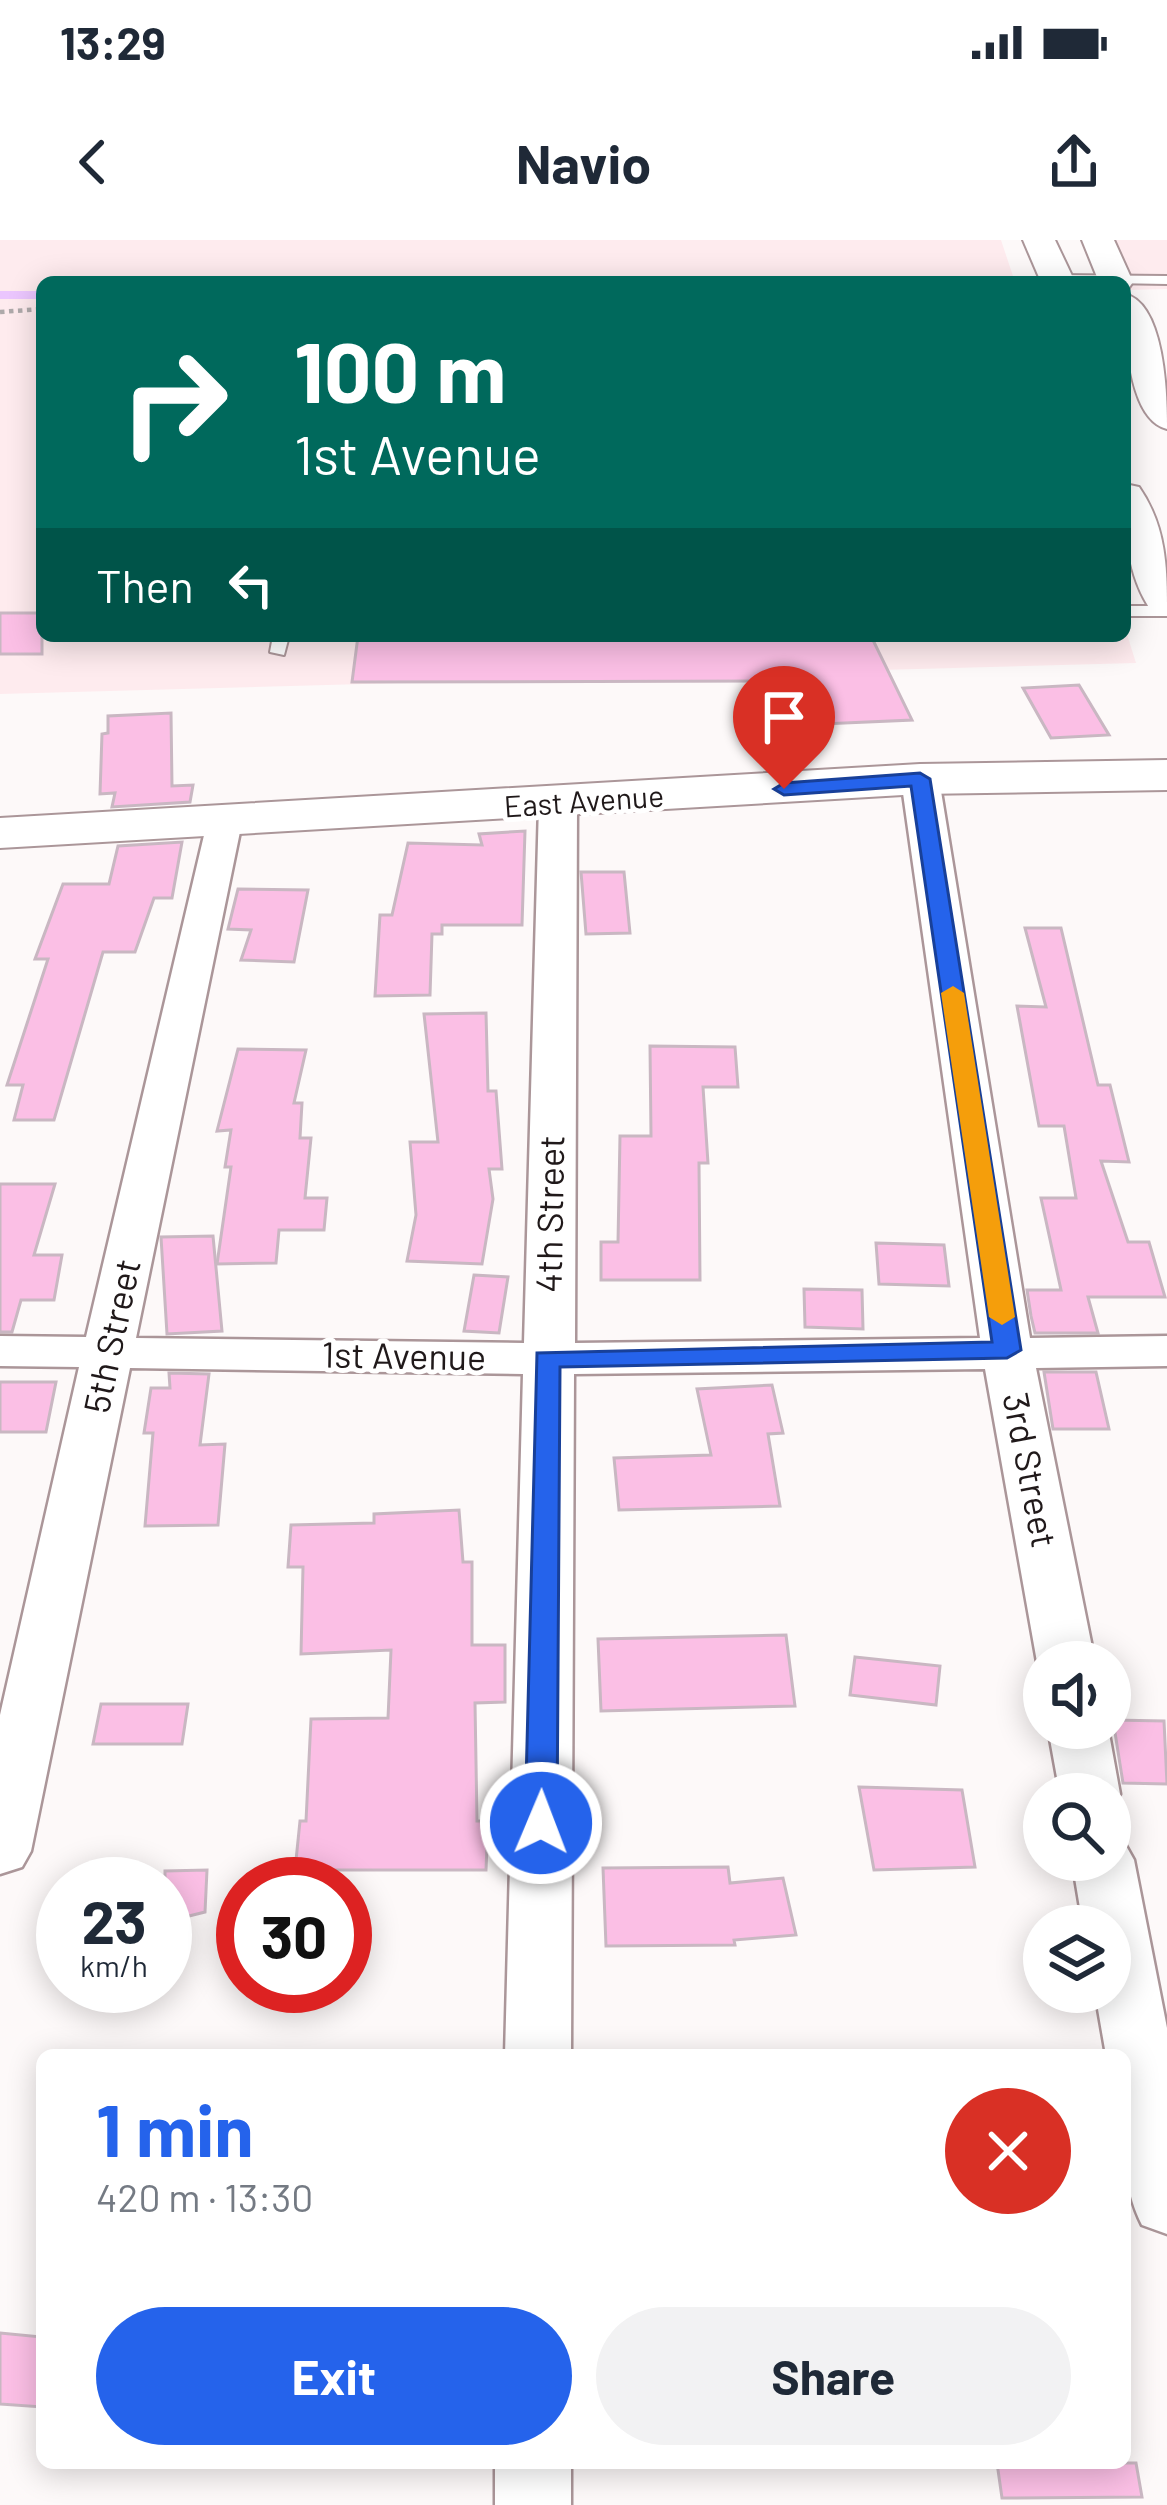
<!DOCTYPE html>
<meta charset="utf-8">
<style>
body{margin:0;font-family:Barlow,sans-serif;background:#f2f2f3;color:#1f2937;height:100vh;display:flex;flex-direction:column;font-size:45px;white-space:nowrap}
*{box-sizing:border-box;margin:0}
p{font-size:39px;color:#747a83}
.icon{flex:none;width:66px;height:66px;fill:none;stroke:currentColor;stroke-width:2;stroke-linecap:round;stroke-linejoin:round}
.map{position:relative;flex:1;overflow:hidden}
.details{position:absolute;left:36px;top:1809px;width:1095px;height:420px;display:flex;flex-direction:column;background:#fff;border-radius:18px;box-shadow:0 6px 30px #0003}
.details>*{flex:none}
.top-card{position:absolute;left:36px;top:36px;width:1095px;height:366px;border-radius:18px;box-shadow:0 6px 30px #0003;background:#00695c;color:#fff;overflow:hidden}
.buttons{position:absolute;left:1023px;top:1401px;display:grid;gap:24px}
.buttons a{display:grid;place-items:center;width:108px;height:108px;border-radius:50%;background:#fff;box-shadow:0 6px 30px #0003;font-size:60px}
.speed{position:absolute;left:36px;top:1617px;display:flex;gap:24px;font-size:60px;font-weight:700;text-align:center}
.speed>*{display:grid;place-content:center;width:156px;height:156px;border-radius:50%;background:#fff;box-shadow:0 6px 30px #0003;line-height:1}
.speed small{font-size:30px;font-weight:400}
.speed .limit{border:18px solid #d22;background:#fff;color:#111}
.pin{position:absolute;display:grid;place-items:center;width:102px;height:102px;color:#fff;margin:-123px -51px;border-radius:50% 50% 50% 0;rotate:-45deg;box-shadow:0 0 12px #0007}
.pin .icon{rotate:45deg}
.me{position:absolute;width:132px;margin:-66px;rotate:1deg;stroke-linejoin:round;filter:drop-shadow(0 0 9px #0008)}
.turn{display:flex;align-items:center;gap:42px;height:252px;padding:0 60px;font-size:54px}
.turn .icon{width:156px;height:156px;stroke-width:2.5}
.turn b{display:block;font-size:84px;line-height:102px}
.then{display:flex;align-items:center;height:114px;padding:0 60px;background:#0003;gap:24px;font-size:45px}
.round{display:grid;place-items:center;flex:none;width:126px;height:126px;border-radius:63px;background:#f2f2f3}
.summary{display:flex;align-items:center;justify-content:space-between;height:204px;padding:0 60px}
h1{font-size:72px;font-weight:700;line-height:90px;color:#2563eb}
.cta{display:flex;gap:24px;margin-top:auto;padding:24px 60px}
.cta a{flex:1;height:138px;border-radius:72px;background:#2563eb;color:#fff;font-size:48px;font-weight:700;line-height:138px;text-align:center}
.cta a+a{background:#f2f2f3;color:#1f2937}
.status{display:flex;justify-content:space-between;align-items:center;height:84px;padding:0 60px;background:#fff;direction:ltr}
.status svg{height:33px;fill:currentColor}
header{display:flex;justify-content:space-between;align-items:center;height:156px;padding:0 60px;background:#fff;font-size:54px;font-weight:700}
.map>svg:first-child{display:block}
.built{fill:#feebee}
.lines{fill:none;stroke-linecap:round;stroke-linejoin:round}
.stream{stroke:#ebc6fe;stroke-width:8}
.building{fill:#fbbfe5;stroke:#c9b7c2;stroke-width:3}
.lane-casing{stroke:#ab9699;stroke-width:4}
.street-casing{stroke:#ab9699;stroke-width:5}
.secondary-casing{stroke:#ab9699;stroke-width:4}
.highway-casing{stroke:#ab9699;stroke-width:4}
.path{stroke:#aea9aa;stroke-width:4.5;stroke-dasharray:4.5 4.5;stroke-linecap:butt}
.lane{fill:#fff;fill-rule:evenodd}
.street{fill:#fff;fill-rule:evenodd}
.secondary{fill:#fff;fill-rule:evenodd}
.highway{fill:#fff;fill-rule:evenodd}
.route{fill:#2563eb;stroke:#184099;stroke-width:3}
.slow{fill:#f59e0b}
.labels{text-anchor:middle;stroke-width:10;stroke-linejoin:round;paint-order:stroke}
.far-street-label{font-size:30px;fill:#20191a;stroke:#fff}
.street-label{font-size:36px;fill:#20191a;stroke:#fff}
</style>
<div class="status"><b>13:29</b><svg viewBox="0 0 49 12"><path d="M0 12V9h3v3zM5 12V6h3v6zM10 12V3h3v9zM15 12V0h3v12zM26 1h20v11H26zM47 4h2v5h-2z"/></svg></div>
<header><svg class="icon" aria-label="back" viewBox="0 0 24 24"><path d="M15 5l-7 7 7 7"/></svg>Navio<svg class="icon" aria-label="share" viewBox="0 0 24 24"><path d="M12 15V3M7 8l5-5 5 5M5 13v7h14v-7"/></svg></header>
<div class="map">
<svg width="1167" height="2265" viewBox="0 0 1167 2265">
<rect width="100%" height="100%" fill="#fdf9f9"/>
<g class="built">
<path d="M 0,0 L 1001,0 L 1015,42 L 42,42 L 42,396 L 1125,396 L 1125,388 L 1136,423 L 0,454 Z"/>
<path d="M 1108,0 L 1167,0 L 1167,49 L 1127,50 Z"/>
</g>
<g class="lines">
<path class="stream" d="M 0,55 L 42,55"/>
</g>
<g class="building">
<rect x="0" y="373" width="42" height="41"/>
<path d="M 358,396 L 871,396 L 912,480 L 822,484 L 804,441 L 352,442 Z"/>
<path d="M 1079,445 L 1109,495 L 1051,498 L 1023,448 Z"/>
<path d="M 171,473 L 172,546 L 193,545 L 190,562 L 112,567 L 115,553 L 100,554 L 102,494 L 108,493 L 108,476 Z"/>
<path d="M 525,591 L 522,685 L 442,685 L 442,694 L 432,694 L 430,755 L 375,756 L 380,675 L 392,675 L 408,603 L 482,605 L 479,594 Z"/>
<path d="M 182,602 L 172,658 L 154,658 L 135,712 L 103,712 L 54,880 L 14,880 L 23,845 L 7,845 L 48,719 L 35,719 L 63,644 L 109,644 L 118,606 Z"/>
<path d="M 581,632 L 624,632 L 630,693 L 586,694 Z"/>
<path d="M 238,649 L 308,650 L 294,722 L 241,720 L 251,690 L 228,689 Z"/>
<path d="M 1025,688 L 1061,688 L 1098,845 L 1110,845 L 1129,922 L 1101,921 L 1128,1002 L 1149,1002 L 1165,1057 L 1088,1057 L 1098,1093 L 1035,1093 L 1031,1076 L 1027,1050 L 1061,1050 L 1041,958 L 1076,958 L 1064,886 L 1039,886 L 1017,766 L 1046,767 Z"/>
<path d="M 486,773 L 488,851 L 496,851 L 502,929 L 489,929 L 493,959 L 482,1024 L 407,1021 L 416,975 L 410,902 L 438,902 L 424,774 Z"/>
<path d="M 650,806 L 735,807 L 738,847 L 703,847 L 708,923 L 699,923 L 700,1040 L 601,1040 L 601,1002 L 618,1002 L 620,896 L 651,896 Z"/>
<path d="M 238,809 L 306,810 L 294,863 L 302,863 L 300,898 L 311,898 L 305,958 L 327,958 L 324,990 L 279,990 L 276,1023 L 217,1024 L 231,927 L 225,927 L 231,890 L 217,891 Z"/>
<path d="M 0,944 L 55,944 L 34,1015 L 62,1015 L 54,1060 L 21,1060 L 12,1092 L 0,1092 Z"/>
<path d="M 213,996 L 222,1091 L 167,1094 L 161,997 Z"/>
<path d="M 876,1003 L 944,1005 L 949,1046 L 879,1044 Z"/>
<path d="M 474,1035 L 508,1037 L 499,1093 L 464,1091 Z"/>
<path d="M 804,1049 L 862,1050 L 863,1089 L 805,1087 Z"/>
<path d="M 1044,1132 L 1096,1132 L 1109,1189 L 1053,1189 Z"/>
<path d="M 169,1133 L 209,1134 L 200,1205 L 225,1204 L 218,1285 L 145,1286 L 153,1193 L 144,1193 L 151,1148 L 170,1148 Z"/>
<path d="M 0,1142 L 56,1142 L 46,1192 L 0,1192 Z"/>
<path d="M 772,1145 L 783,1193 L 768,1194 L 780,1266 L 619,1270 L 614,1218 L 711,1215 L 697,1149 Z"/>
<path d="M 459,1270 L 463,1322 L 472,1322 L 472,1405 L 505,1405 L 505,1462 L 475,1463 L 477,1581 L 488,1581 L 486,1630 L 295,1630 L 300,1581 L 306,1581 L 311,1479 L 388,1478 L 391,1410 L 301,1414 L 303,1327 L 288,1327 L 291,1285 L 374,1283 L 374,1274 Z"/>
<path d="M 786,1395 L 795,1466 L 601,1471 L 598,1399 Z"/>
<path d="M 855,1417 L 940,1426 L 936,1465 L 850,1455 Z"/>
<path d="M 101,1464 L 188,1464 L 182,1504 L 93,1504 Z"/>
<path d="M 1113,1480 L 1164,1481 L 1167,1544 L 1123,1543 Z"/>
<path d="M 859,1547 L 962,1550 L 975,1627 L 874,1630 Z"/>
<path d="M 728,1627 L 730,1643 L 783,1638 L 796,1695 L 734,1700 L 735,1705 L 606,1706 L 603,1628 Z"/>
<path d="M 207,1630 L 205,1672 L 165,1682 L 165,1631 Z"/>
<path d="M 0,2093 L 42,2097 L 42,2167 L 0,2164 Z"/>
<path d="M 997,2223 L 1136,2223 L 1142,2257 L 1002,2258 Z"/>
</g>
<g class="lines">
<defs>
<g id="lane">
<path d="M 1056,35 L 1167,36 L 1167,44 L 1052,42 Z"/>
<rect x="1125" y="366" width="42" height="10"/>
<path d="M 273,396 L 289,396 L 284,415 L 270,412 Z"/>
</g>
<g id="street">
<path d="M 920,528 L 939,539 L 1030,1098 L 1167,1096 L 1167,1126 L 1036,1128 L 1095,1422 L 1044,1422 L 1044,1433 L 1037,1422 L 985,1129 L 574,1134 L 571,1815 L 505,1815 L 523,1134 L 130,1128 L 31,1611 L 22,1627 L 0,1634 L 0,1475 L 79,1127 L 0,1126 L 0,1096 L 86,1097 L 209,574 L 237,574 L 242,582 L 136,1098 L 524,1103 L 539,565 L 558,554 L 577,565 L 575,1103 L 980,1098 L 901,539 Z"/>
<path d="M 1048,1488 L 1108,1488 L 1120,1554 L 1111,1569 L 1110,1554 L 1060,1554 Z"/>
<path d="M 1110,1599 L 1125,1604 L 1134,1620 L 1167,1788 L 1167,1994 L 1142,1985 C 1116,1934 1125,1871 1125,1815 L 1106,1815 L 1095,1752 L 1110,1752 L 1110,1686 L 1083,1686 L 1072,1620 L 1110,1620 Z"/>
<rect x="495" y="2223" width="76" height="42"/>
</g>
<path id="secondary" d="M 1167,520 L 1167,550 L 920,554 L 0,608 L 0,578 L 920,524 Z"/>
<g id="highway">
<path d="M 1023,0 L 1055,0 L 1075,42 L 1041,42 Z"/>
<path d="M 1082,0 L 1114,0 L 1133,42 L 1128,49 L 1125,42 L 1099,42 Z"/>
<path d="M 1125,54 C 1165,64 1167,155 1167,189 C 1126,179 1125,88 1125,54 Z"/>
<path d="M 1125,244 L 1139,247 C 1167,287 1167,330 1167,376 L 1152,372 C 1125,333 1125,289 1125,244 Z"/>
</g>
</defs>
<use href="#lane" class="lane-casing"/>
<use href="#street" class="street-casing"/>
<use href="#secondary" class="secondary-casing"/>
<use href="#highway" class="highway-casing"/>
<path class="path" d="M 0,72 L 42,69"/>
<use href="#lane" class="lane"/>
<use href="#street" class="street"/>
<use href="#secondary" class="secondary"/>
<use href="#highway" class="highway"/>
</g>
<path class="route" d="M 920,533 L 930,539 L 1021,1110 L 1007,1118 L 560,1127 L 557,1583 L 541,1595 L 529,1591 L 525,1583 L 537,1113 L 992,1102 L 911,546 L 784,555 L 774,549 L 784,543 Z"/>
<path class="slow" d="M 953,746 L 964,753 L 1015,1077 L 1002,1085 L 989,1077 L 941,753 Z"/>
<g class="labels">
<g class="far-street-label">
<text transform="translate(584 562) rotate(-4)" y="10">East Avenue</text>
</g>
<g class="street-label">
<text transform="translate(550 974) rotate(-89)" y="13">4th Street</text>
<text transform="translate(112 1096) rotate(-78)" y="13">5th Street</text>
<text transform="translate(404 1116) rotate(1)" y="13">1st Avenue</text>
<text transform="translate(1030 1230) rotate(79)" y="13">3rd Street</text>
</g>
</g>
</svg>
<div class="buttons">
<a><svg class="icon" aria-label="sound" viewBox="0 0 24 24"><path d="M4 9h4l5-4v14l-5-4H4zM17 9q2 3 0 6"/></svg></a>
<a><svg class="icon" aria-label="search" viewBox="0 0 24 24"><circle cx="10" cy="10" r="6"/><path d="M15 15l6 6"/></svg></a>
<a><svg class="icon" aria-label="layers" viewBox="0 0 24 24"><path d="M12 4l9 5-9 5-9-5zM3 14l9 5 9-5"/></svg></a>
</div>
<div class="speed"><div>23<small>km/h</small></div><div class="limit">30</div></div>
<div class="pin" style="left:784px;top:549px;background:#d93025"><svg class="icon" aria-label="arrive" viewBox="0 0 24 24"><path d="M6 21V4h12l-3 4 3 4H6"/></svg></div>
<svg class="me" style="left:541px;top:1583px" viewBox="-20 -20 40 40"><circle r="17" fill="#2563eb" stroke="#fff" stroke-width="3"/><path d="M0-11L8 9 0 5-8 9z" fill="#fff"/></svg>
<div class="top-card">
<div class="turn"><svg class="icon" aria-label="right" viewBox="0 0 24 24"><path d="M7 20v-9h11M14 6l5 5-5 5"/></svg><div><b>100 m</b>1st Avenue</div></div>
<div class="then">Then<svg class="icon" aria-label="left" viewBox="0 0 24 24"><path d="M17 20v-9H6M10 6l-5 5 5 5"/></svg></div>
</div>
<section class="details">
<div class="summary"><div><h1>1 min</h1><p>420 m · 13:30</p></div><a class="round" style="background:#d93025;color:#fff"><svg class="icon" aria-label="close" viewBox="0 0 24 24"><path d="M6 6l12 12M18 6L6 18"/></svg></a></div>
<div class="cta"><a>Exit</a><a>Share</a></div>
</section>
</div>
